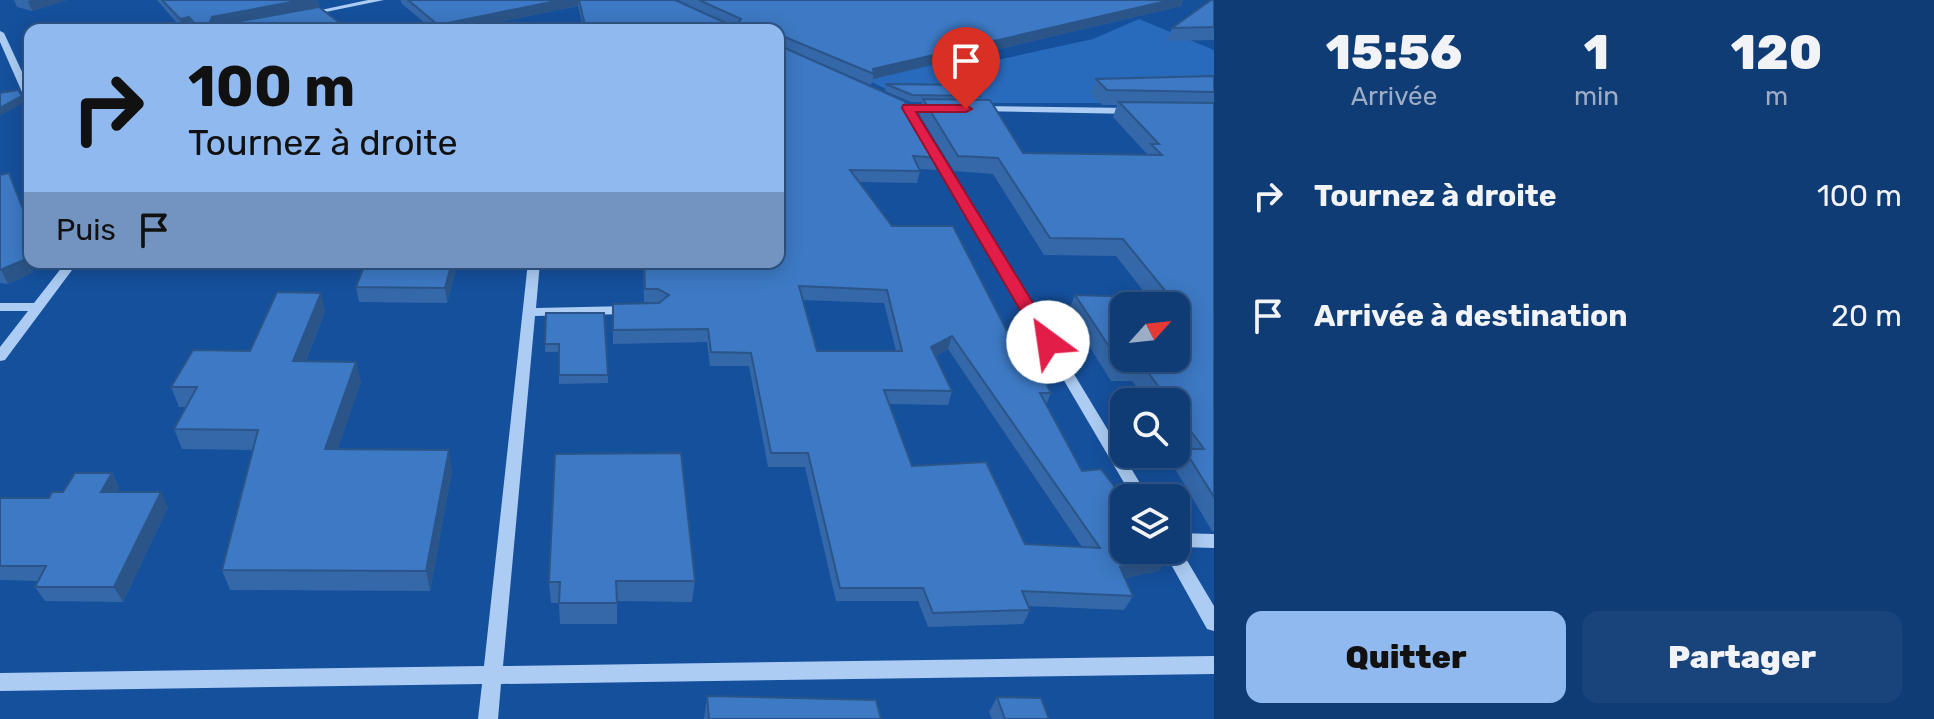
<!DOCTYPE html>
<html lang="fr">
<meta charset="utf-8">
<style>
body{margin:0;font-family:Rubik,sans-serif;background:#19437b;color:#f1f3f6;height:100vh;display:flex;flex-direction:column;font-size:30px;white-space:nowrap}
*{box-sizing:border-box;margin:0}
p{font-size:26px;color:#9cadc5}
.icon{flex:none;width:44px;height:44px;fill:none;stroke:currentColor;stroke-width:2;stroke-linecap:round;stroke-linejoin:round}
.map{position:relative;flex:1;overflow:hidden}
.side{display:flex;flex-direction:column;background:#103c76;width:720px}
.side>*{flex:none}
.guide{position:absolute;left:24px;top:24px;width:760px;height:244px;border-radius:16px;box-shadow:0 4px 20px #0003,0 0 0 2px #305688;background:#90b9f0;color:#111;overflow:hidden}
.needle{width:52px;rotate:63deg}
.tools{position:absolute;left:1110px;top:292px;display:grid;gap:16px}
.tools a{display:grid;place-items:center;width:80px;height:80px;border-radius:16px;background:#103c76;box-shadow:0 4px 20px #0003,0 0 0 2px #305688;font-size:40px}
.pin{position:absolute;display:grid;place-items:center;width:68px;height:68px;color:#fff;margin:-82px -34px;border-radius:50% 50% 50% 0;rotate:-45deg;box-shadow:0 0 8px #0007}
.pin .icon{rotate:45deg}
.me{position:absolute;width:88px;margin:-44px;rotate:329deg;stroke-linejoin:round;filter:drop-shadow(0 0 6px #0008)}
.turn{display:flex;align-items:center;gap:28px;height:168px;padding:0 32px;font-size:36px}
.turn .icon{width:104px;height:104px;stroke-width:2.5}
.turn b{display:block;font-size:56px;line-height:68px}
.then{display:flex;align-items:center;height:76px;padding:0 32px;background:#0003;gap:16px;font-size:30px}
.eta{display:flex;justify-content:space-evenly;align-items:center;height:136px;text-align:center}
.eta b{font-size:48px;font-weight:800;line-height:56px}
.action{display:flex;gap:16px;margin-top:auto;padding:16px 32px}
.action a{flex:1;height:92px;border-radius:16px;background:#90b9f0;color:#111;font-size:32px;font-weight:800;line-height:92px;text-align:center}
.action a+a{background:#19437b;color:#f1f3f6}
ul{padding:0;list-style:none}
li{display:flex;align-items:center;gap:24px;height:120px;padding:0 32px}
li div{flex:1}
li b{display:block;font-size:30px}
li em{font-style:normal}
main{display:flex;flex:1;min-height:0}
.map>svg:first-child{display:block}
.green{fill:#286abb}
.lines{fill:none;stroke-linecap:round;stroke-linejoin:round}
.minor{fill:#acccf3;fill-rule:evenodd}
.wall{fill:#3468a9;fill-rule:evenodd}
.shaded-wall{fill:#2b5589}
.building{fill:#3d79c4;stroke:#2b5589;stroke-width:2;fill-rule:evenodd}
.route{fill:#e11d48;stroke:#92132f;stroke-width:2}
</style>
<main>
<div class="map">
<svg width="1214" height="719" viewBox="0 0 1214 719">
<rect width="100%" height="100%" fill="#15509d"/>
<path class="green" d="M 1139,19 L 1214,50 L 1214,103 L 956,103 L 899,96 L 778,34 L 778,30 L 943,59 L 965,67 L 1093,39 Z"/>
<g class="lines">
<g class="minor">
<path d="M 368,0 L 384,0 L 306,16 L 302,14 Z"/>
<path d="M 0,31 L 4,33 L 30,89 L 30,102 L 25,99 L 0,42 Z"/>
<path d="M 892,98 L 909,105 L 937,105 L 942,108 C 926,116 905,110 889,103 L 889,99 Z"/>
<path d="M 978,106 L 1133,108 L 1138,111 L 1133,114 L 975,111 L 975,107 Z"/>
<path d="M 931,143 L 936,146 L 1149,498 L 1133,498 L 926,146 Z"/>
<path d="M 66,262 L 78,262 L 5,360 L 0,361 L 0,347 L 28,311 L 0,311 L 0,303 L 34,303 Z"/>
<path d="M 528,262 L 540,262 L 536,308 L 629,306 L 636,310 L 629,314 L 535,316 L 503,666 L 1214,656 L 1214,674 L 501,684 L 498,719 L 478,719 L 482,684 L 0,691 L 0,673 L 484,666 Z"/>
<path d="M 1176,533 L 1214,534 L 1214,548 L 1179,547 L 1214,606 L 1214,631 L 1207,629 L 1163,550 L 1176,550 Z"/>
</g>
</g>
<g class="wall">
<path d="M 14,0 L 67,0 L 32,11 L 17,7 Z"/>
<path d="M 157,0 L 318,0 L 319,6 L 340,23 L 363,30 L 194,30 L 192,27 L 182,29 Z"/>
<path d="M 401,0 L 675,0 L 726,23 L 678,0 L 1183,0 L 1181,6 L 873,79 L 871,85 L 779,45 L 939,158 L 936,170 L 919,169 L 920,171 L 917,183 L 860,182 L 892,226 L 1023,362 L 1051,393 L 1046,405 L 1082,471 L 1159,571 L 1125,578 L 1133,596 L 1124,610 L 1028,606 L 1030,610 L 1023,624 L 928,627 L 918,601 L 836,601 L 805,467 L 768,467 L 749,366 L 710,366 L 707,342 L 613,344 L 613,304 L 659,303 L 644,302 L 643,262 L 778,262 L 778,30 L 584,30 L 578,6 L 461,30 L 433,30 L 401,3 ZM 802,300 L 884,303 L 896,351 L 817,351 ZM 948,349 L 1082,547 L 1025,544 L 912,466 L 889,404 L 948,405 L 952,391 L 936,356 Z"/>
<path d="M 1214,0 L 1214,40 L 1167,41 L 1172,28 Z"/>
<path d="M 1214,76 L 1214,531 L 1212,531 L 1174,467 L 1182,452 L 1176,443 L 1176,402 L 1147,402 L 1132,381 L 1111,381 L 1068,312 L 1075,295 L 1148,297 L 1116,256 L 1044,255 L 993,174 L 954,171 L 919,114 L 922,102 L 911,102 L 885,91 L 886,84 L 980,96 L 979,100 L 1023,153 L 1147,155 L 1147,154 L 1113,117 L 1117,105 L 1102,105 L 1091,93 L 1096,79 Z"/>
<path d="M 9,173 L 30,225 L 30,262 L 36,262 L 32,273 L 8,284 L 0,283 L 0,175 Z"/>
<path d="M 458,262 L 447,303 L 359,302 L 356,287 Z"/>
<path d="M 325,311 L 306,361 L 361,382 L 337,449 L 452,470 L 430,591 L 230,590 L 222,570 L 253,450 L 182,449 L 174,429 L 186,407 L 179,407 L 171,387 L 250,351 Z"/>
<path d="M 546,313 L 608,375 L 608,383 L 559,384 L 559,352 L 545,352 Z"/>
<path d="M 681,453 L 695,581 L 692,602 L 617,601 L 617,624 L 560,624 L 559,603 L 551,603 L 549,582 Z"/>
<path d="M 112,473 L 119,488 L 117,492 L 168,507 L 123,602 L 45,601 L 35,587 L 38,581 L 0,580 L 0,498 L 49,498 Z"/>
<path d="M 707,696 L 881,719 L 704,719 Z"/>
<path d="M 997,697 L 1049,719 L 992,719 L 989,712 Z"/>
</g>
<g class="shaded-wall">
<path d="M 32,0 L 67,0 L 32,11 L 28,1 Z"/>
<path d="M 302,0 L 318,0 L 319,6 L 214,27 L 210,22 L 212,17 Z"/>
<path d="M 561,0 L 578,0 L 578,6 L 461,30 L 438,30 L 438,25 Z"/>
<path d="M 1171,0 L 1183,0 L 1181,6 L 873,79 L 873,69 Z"/>
<path d="M 189,17 L 192,27 L 182,29 L 180,19 Z"/>
<path d="M 22,96 L 25,102 L 0,116 L 0,108 Z"/>
<path d="M 30,230 L 30,249 L 26,231 Z"/>
<path d="M 30,249 L 30,262 L 36,262 L 32,273 L 8,284 L 1,270 Z"/>
<path d="M 452,262 L 458,262 L 447,303 L 445,288 Z"/>
<path d="M 321,293 L 325,311 L 298,381 L 293,361 Z"/>
<path d="M 952,336 L 948,349 L 927,361 L 931,347 Z"/>
<path d="M 356,362 L 361,382 L 331,469 L 325,449 Z"/>
<path d="M 449,450 L 452,470 L 430,591 L 426,571 Z"/>
<path d="M 112,473 L 119,488 L 109,506 L 101,492 Z"/>
<path d="M 161,492 L 168,507 L 123,602 L 114,587 Z"/>
<path d="M 1168,557 L 1159,571 L 1111,581 L 1120,567 Z"/>
</g>
<g class="building">
<path d="M 162,0 L 302,0 L 212,17 L 210,22 L 230,23 L 319,7 L 340,23 L 353,23 L 363,30 L 200,30 L 189,17 L 180,19 Z"/>
<path d="M 408,0 L 561,0 L 438,25 Z"/>
<path d="M 579,0 L 675,0 L 726,23 L 738,23 L 741,19 L 699,0 L 1171,0 L 873,69 L 874,74 L 780,35 L 778,37 L 778,30 L 586,30 Z"/>
<path d="M 1211,0 L 1214,0 L 1214,27 L 1172,28 Z"/>
<path d="M 778,45 L 904,101 L 939,158 L 913,156 L 920,171 L 850,170 L 892,226 L 953,226 L 1023,362 L 1035,362 L 1051,393 L 1040,393 L 1082,471 L 1101,469 L 1124,499 L 1124,550 L 1162,550 L 1168,557 L 1120,567 L 1133,596 L 1022,591 L 1030,610 L 933,613 L 923,588 L 840,588 L 808,453 L 771,453 L 751,353 L 711,352 L 708,329 L 613,330 L 613,304 L 659,303 L 669,295 L 658,289 L 645,289 L 644,262 L 778,262 ZM 799,286 L 887,290 L 902,351 L 817,351 ZM 952,336 L 1100,548 L 1025,544 L 986,462 L 912,466 L 884,390 L 952,391 L 931,347 Z"/>
<path d="M 1214,76 L 1214,92 L 1107,90 L 1096,79 Z"/>
<path d="M 886,84 L 973,85 L 980,96 L 912,95 Z"/>
<path d="M 18,90 L 22,96 L 0,108 L 0,93 Z"/>
<path d="M 923,99 L 990,100 L 1023,153 L 1162,155 L 1151,144 L 1159,144 L 1119,102 L 1214,103 L 1214,497 L 1184,449 L 1204,449 L 1176,411 L 1176,402 L 1170,402 L 1141,363 L 1120,363 L 1075,295 L 1171,298 L 1123,239 L 1050,238 L 998,158 L 958,156 ZM 1124,306 L 1176,306 L 1176,358 L 1124,358 Z"/>
<path d="M 9,173 L 30,228 L 30,230 L 26,231 L 30,249 L 26,259 L 0,270 L 0,175 Z"/>
<path d="M 366,262 L 452,262 L 445,288 L 356,287 Z"/>
<path d="M 277,292 L 321,293 L 293,361 L 356,362 L 325,449 L 449,450 L 426,571 L 222,570 L 258,430 L 174,429 L 197,387 L 171,387 L 193,350 L 250,351 Z"/>
<path d="M 546,313 L 604,313 L 608,375 L 559,375 L 559,344 L 545,344 Z"/>
<path d="M 681,453 L 695,581 L 616,581 L 617,603 L 559,603 L 560,582 L 549,582 L 555,454 Z"/>
<path d="M 75,473 L 112,473 L 101,492 L 161,492 L 114,587 L 35,587 L 46,566 L 0,566 L 0,498 L 49,498 L 52,492 L 63,492 Z"/>
<path d="M 707,696 L 876,700 L 881,719 L 709,719 Z"/>
<path d="M 997,697 L 1041,698 L 1049,719 L 1005,719 Z"/>
</g>
<path class="route" d="M 903,105 L 966,105 L 972,109 L 966,112 L 916,112 L 1057,342 L 1054,346 L 1048,348 L 1039,342 L 902,108 Z"/>
</svg>
<div class="tools">
<a><svg class="needle" viewBox="-14 -14 28 28"><path d="M0-13l5 13h-10z" fill="#e53935"/><path d="M0 13l5-13h-10z" fill="#9cadc5"/></svg></a>
<a><svg class="icon" aria-label="search" viewBox="0 0 24 24"><circle cx="10" cy="10" r="6"/><path d="M15 15l6 6"/></svg></a>
<a><svg class="icon" aria-label="layers" viewBox="0 0 24 24"><path d="M12 4l9 5-9 5-9-5zM3 14l9 5 9-5"/></svg></a>
</div>
<div class="pin" style="left:966px;top:109px;background:#d93025"><svg class="icon" aria-label="arrive" viewBox="0 0 24 24"><path d="M6 21V4h12l-3 4 3 4H6"/></svg></div>
<svg class="me" style="left:1048px;top:342px" viewBox="-20 -20 40 40"><circle r="19" fill="#fff"/><path d="M0-13L10 11 0 6-10 11z" fill="#e11d48"/></svg>
<div class="guide">
<div class="turn"><svg class="icon" aria-label="right" viewBox="0 0 24 24"><path d="M7 20v-9h11M14 6l5 5-5 5"/></svg><div><b>100 m</b>Tournez à droite</div></div>
<div class="then">Puis<svg class="icon" aria-label="arrive" viewBox="0 0 24 24"><path d="M6 21V4h12l-3 4 3 4H6"/></svg></div>
</div>
</div>
<section class="side">
<div class="eta">
<div><b>15:56</b><p>Arrivée</p></div>
<div><b>1</b><p>min</p></div>
<div><b>120</b><p>m</p></div>
</div>
<ul>
<li><svg class="icon" aria-label="right" viewBox="0 0 24 24"><path d="M7 20v-9h11M14 6l5 5-5 5"/></svg><div><b>Tournez à droite</b></div><em>100 m</em></li>
<li><svg class="icon" aria-label="arrive" viewBox="0 0 24 24"><path d="M6 21V4h12l-3 4 3 4H6"/></svg><div><b>Arrivée à destination</b></div><em>20 m</em></li>
</ul>
<div class="action"><a>Quitter</a><a>Partager</a></div>
</section>
</main>
